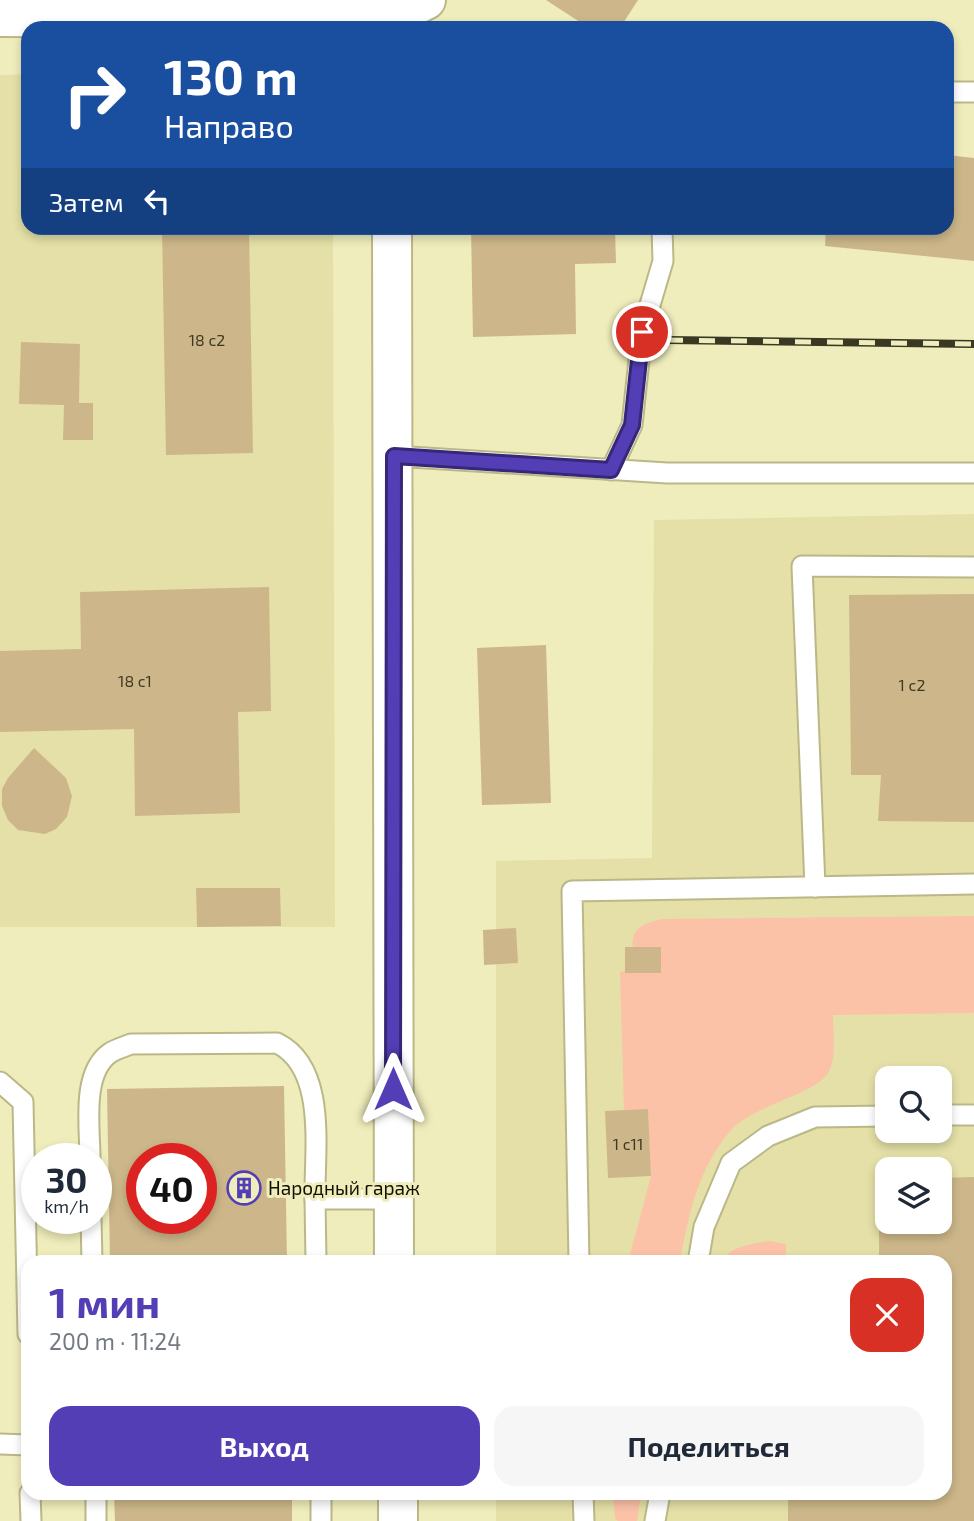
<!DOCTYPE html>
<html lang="ru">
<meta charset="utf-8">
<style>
body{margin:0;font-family:"Exo 2",sans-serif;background:#f6f6f7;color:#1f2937;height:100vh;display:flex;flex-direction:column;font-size:26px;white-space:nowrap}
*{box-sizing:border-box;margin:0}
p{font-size:23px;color:#747a83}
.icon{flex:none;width:38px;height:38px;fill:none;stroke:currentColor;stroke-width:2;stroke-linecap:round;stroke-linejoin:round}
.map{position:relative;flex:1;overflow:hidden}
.drawer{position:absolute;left:21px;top:1255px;width:931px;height:245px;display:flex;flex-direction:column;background:#fff;border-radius:21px;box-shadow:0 4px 10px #0003}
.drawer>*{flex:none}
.top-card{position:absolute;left:21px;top:21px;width:933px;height:214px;border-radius:21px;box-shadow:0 4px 10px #0003;background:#1a4fa0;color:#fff;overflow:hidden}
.tools{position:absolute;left:875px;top:1066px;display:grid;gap:14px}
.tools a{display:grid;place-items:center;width:77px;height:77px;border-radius:14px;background:#fff;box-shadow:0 4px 10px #0003;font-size:35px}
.speed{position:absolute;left:21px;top:1143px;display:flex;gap:14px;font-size:35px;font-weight:700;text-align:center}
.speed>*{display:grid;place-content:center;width:91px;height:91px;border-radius:50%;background:#fff;box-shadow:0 4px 10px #0003;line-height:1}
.speed small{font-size:18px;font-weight:400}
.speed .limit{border:10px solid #d22;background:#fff;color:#111}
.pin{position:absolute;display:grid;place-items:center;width:60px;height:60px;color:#fff;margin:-30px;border:4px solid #fff;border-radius:50%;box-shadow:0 2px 7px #0007}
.me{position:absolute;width:77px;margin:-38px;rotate:0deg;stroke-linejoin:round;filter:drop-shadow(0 0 5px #0008)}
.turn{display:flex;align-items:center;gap:24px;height:147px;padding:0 28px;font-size:32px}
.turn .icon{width:91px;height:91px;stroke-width:2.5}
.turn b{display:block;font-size:49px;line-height:60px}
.then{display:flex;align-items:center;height:66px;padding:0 28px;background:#0003;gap:14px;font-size:26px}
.round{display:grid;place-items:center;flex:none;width:74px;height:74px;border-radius:21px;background:#f6f6f7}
.summary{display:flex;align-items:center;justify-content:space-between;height:119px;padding:0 28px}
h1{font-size:42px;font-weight:700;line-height:52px;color:#533eb6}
.button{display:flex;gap:14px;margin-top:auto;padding:14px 28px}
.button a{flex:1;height:80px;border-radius:21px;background:#533eb6;color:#fff;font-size:28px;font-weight:700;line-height:80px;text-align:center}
.button a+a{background:#f6f6f7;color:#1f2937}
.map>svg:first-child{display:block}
.built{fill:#e4e0a7;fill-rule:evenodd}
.green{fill:#fcc2a8}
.building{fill:#cdb78a;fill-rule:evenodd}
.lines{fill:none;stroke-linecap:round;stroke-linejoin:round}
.lane-casing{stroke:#bbb888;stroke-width:23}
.street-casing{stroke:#bbb888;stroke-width:42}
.secondary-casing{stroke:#bbb888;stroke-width:42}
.lane{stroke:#fff;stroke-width:19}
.street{stroke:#fff;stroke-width:38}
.secondary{stroke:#fff;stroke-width:38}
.rail-casing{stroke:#393823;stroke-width:8}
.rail{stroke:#efedbb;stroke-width:5;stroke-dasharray:16;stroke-linecap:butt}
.route-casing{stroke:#362876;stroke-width:18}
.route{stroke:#533eb6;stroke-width:12}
.labels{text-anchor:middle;stroke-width:6;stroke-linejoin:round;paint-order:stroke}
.number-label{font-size:16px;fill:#3f3923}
.poi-label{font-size:19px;fill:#100f01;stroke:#efedbb;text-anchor:start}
</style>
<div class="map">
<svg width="974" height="1521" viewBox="0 0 974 1521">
<rect width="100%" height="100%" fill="#efedbb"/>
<g class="built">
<path d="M 28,74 L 28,228 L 333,228 L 335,927 L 0,927 L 0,75 Z"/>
<path d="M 974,514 L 974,1521 L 496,1521 L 496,1493 L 945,1493 L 945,1262 L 496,1262 L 496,861 L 652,858 L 654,520 ZM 887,1078 L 940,1078 L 940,1130 L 887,1130 ZM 887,1169 L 940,1169 L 940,1222 L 887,1222 Z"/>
</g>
<g class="green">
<path d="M 974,916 L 974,1013 L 833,1015 C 833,1032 837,1059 828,1073 C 817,1093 751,1107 732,1129 C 699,1166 688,1215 680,1262 L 628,1262 L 651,1176 L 648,1110 L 624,1110 L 620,972 L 634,969 C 632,937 627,927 662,919 Z"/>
<path d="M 769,1241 L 786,1244 L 786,1262 L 720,1262 C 732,1246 751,1244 769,1241 Z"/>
<path d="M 613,1493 L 641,1493 L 637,1521 L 618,1521 L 615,1518 Z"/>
</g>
<g class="building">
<path d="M 546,0 L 638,0 L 620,28 L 589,28 Z"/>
<path d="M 947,155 L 974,158 L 974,261 L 825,246 L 826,228 L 947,228 Z"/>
<path d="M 162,228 L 249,228 L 253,453 L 166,455 Z"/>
<path d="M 471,228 L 615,228 L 616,263 L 575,264 L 576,334 L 473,337 Z"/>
<path d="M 21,342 L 80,344 L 79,403 L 93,403 L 93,440 L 63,440 L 64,405 L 19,404 Z"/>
<path d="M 269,587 L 271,711 L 238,712 L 240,813 L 135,816 L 134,729 L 0,732 L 0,651 L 81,649 L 80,592 Z"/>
<path d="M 974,594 L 974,822 L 878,821 L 881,775 L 851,775 L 849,595 Z"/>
<path d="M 546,645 L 551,803 L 482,805 L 477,648 Z"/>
<path d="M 34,748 L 66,778 L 72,796 L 67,817 L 56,829 L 45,834 L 18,830 L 8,820 L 2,806 L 2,789 L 8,778 Z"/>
<path d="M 196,888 L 280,888 L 281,926 L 197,927 Z"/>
<path d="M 516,928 L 518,963 L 484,965 L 483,930 Z"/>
<rect x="625" y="947" width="36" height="26"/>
<path d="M 284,1086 L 287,1262 L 110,1262 L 107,1089 ZM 142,1158 L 201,1158 L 201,1218 L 142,1218 Z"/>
<path d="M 648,1109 L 651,1176 L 608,1178 L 605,1111 Z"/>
<path d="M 974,1177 L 974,1521 L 788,1521 L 788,1493 L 945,1493 L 945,1262 L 879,1262 L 879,1222 L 940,1222 L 940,1178 Z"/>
<path d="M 114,1493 L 292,1493 L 292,1521 L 115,1521 Z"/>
</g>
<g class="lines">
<defs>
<g id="lane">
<path d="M 947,92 L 974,92"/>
<path d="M 394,456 L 667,473 L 974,473"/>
<path d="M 611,470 L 632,425 L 642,332 L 663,261 L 662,228"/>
<path d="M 815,887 L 802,566 L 974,567"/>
<path d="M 0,1082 L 23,1102 L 28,1334"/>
<path d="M 940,1115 L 974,1115"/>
<path d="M 90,1158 C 90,1128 81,1073 110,1053 C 116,1049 124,1047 131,1044 L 277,1043 C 328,1068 314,1152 315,1199 L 393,1199"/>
<path d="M 315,1199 L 316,1262"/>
<path d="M 91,1218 L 92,1262"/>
<path d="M 579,1262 L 572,891 L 974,884"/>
<path d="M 698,1262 L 704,1227 L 731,1163 L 768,1136 L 815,1117 L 887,1116"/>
<path d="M 0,1444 L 28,1445"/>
<path d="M 30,1493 L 31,1521"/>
<path d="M 96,1493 L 96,1521"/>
<path d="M 321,1493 L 321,1521"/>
<path d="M 583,1493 L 584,1521"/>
<path d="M 655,1521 L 660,1493"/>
</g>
<path id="street" d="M 387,19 L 426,0"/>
<g id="secondary">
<path d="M 0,17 L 387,19 L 388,28"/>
<path d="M 392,228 L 394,1262"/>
<path d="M 398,1493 L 398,1521"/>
</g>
</defs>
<use href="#lane" class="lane-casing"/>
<use href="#street" class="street-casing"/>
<use href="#secondary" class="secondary-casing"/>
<use href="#lane" class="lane"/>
<use href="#street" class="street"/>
<use href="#secondary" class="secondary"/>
<defs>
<path id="rail" d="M 667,340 L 974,344"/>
</defs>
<use href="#rail" class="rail-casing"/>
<use href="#rail" class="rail"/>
</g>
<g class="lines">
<defs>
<path id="route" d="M 393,1089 L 394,456 L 611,470 L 632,425 L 642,332"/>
</defs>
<use href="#route" class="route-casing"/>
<use href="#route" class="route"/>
</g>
<defs>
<symbol id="building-ring" viewBox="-11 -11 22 22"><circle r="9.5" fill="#efedbb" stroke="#533eb6" stroke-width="1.5"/><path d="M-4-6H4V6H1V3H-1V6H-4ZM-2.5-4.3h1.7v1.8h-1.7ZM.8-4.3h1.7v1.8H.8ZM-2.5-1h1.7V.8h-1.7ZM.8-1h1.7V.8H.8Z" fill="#533eb6"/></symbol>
</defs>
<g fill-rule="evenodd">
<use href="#building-ring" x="225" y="1169" width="38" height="38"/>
</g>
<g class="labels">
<g class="number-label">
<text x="207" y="346">18 с2</text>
<text x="135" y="687">18 с1</text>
<text x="912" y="691">1 с2</text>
<text x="628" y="1150">1 с11</text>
</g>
<g class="poi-label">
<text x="268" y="1195">Народный гараж</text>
</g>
</g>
</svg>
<div class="tools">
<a><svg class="icon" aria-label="search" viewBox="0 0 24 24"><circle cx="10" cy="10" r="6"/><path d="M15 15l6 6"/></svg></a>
<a><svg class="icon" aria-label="layers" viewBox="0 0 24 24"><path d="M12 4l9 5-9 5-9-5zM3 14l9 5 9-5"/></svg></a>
</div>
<div class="speed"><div>30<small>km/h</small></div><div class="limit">40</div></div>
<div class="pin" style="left:642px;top:332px;background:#d93025"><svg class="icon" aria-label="arrive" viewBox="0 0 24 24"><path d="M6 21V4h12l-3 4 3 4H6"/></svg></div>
<svg class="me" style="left:393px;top:1089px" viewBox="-20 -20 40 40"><path d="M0-17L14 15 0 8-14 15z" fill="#533eb6" stroke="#fff" stroke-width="4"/></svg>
<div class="top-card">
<div class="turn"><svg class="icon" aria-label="right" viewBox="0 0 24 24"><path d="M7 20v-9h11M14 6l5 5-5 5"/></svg><div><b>130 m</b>Направо</div></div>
<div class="then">Затем<svg class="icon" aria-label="left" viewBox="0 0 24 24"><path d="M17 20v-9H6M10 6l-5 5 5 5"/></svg></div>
</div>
<section class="drawer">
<div class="summary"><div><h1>1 мин</h1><p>200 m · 11:24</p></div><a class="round" style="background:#d93025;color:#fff"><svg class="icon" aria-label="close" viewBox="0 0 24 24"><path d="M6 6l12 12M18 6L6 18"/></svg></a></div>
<div class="button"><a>Выход</a><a>Поделиться</a></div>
</section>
</div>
